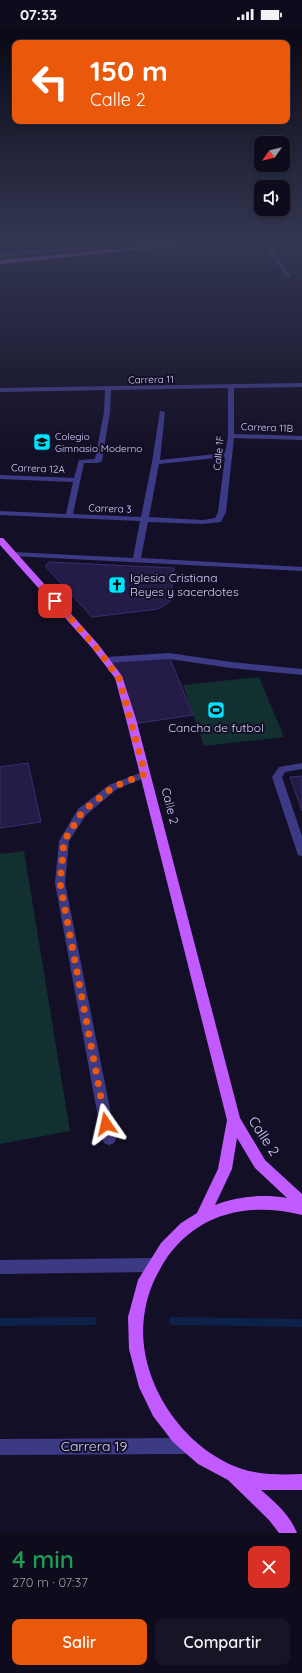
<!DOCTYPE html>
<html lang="es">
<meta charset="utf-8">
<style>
body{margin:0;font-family:Quicksand,sans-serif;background:#171425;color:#f1f3f6;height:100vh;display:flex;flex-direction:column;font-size:15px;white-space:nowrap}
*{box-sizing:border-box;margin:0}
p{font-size:13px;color:#9b9ba3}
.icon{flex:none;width:22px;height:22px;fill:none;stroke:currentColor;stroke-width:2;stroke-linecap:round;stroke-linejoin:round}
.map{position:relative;height:1505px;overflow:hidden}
.drawer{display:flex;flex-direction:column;background:#0e0b1c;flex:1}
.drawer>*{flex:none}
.banner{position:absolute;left:12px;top:12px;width:278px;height:84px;border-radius:8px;box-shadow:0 2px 6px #0003,0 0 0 1px #2e2b3b;background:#ea580c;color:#fff;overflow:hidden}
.needle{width:26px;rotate:236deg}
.controls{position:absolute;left:254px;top:108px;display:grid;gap:8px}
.controls a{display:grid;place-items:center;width:36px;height:36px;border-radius:8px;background:#0e0b1c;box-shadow:0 2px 6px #0003,0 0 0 1px #2e2b3b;font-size:20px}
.pin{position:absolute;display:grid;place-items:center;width:34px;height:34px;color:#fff;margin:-17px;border-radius:8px;box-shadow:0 2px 6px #0006}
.me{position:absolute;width:44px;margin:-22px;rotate:349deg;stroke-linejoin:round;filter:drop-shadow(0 0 3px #0008)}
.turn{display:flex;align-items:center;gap:14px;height:84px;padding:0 12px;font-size:18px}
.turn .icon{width:52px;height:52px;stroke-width:2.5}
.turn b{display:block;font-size:28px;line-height:34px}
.round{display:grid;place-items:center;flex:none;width:42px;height:42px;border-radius:8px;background:#171425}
.summary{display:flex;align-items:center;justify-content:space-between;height:68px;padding:0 12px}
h1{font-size:24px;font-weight:600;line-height:30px;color:#1e9e55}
.button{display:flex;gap:8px;margin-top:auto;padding:8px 12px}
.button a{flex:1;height:46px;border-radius:8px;background:#ea580c;color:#fff;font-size:16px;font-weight:600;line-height:46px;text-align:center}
.button a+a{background:#171425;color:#f1f3f6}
.status{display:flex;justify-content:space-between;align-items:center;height:28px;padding:0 20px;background:#0e0b1c;direction:ltr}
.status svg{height:11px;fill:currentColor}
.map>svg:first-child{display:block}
.green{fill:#12302f}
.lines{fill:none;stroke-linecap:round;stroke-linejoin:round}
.stream{stroke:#0c2248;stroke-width:8}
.building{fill:#241b47;stroke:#3b2d73}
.minor{fill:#3d3a85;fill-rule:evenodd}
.major{fill:#c25bff;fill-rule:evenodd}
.route{stroke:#ea580c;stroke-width:7;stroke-dasharray:0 12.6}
.labels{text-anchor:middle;stroke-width:4;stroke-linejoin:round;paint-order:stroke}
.far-street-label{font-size:10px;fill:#d9d4ff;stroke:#130f26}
.far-poi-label{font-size:10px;fill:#d9d4ff;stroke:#130f26;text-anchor:start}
.poi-label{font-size:12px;fill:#d9d4ff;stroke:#130f26;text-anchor:start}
.street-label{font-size:12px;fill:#d9d4ff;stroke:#130f26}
.near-street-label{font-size:14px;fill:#d9d4ff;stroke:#130f26}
</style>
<div class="status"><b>07:33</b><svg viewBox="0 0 49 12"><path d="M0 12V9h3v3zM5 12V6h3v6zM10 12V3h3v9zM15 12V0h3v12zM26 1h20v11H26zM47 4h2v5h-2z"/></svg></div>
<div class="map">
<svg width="302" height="1505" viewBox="0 0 302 1505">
<rect width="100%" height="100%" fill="#130f26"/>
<g class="green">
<path d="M 259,649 L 284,709 L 204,718 L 183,657 Z"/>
<path d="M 24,823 L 70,1103 L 0,1116 L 0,826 Z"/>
</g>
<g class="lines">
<g class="stream">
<path d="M 173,1293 L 302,1295"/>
<path d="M 0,1294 L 93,1293"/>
</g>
</g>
<g class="building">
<path d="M 49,534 L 174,540 L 170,574 L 158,581 L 92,589 L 45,538 Z"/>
<path d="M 169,628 L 193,687 L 133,696 L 119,650 L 106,632 Z"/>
<path d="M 28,735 L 41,794 L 0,800 L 0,739 Z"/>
<path d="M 302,748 L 302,783 L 290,749 Z"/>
</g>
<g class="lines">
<g class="minor">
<path d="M 263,215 L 268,215 L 291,248 L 290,249 L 286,249 Z"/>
<path d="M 92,218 L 93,219 L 90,221 L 0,229 L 0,225 Z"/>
<path d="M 302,355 L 302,359 L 234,360 L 234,406 L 302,408 L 302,412 L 234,410 L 226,484 L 221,494 L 203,496 L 148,494 L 141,530 L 302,539 L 302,543 L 13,528 L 9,526 L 13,524 L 133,530 L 140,493 L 0,487 L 0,483 L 66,486 L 73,454 L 0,451 L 0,447 L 74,450 L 79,432 L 95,431 L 104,384 L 105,362 L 0,364 L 0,360 ZM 228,360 L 228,408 L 225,425 L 160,432 L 165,384 L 160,383 L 152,434 L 141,489 L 73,486 L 84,435 L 98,435 L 102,433 L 110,384 L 111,362 ZM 225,429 L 218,484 L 215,490 L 203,492 L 149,489 L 159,436 Z"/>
<path d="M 169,625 L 231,634 L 302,641 L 302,647 L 231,640 L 169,631 L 106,635 L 102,632 L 106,629 Z"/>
<path d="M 302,735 L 302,741 L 285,744 L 282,749 L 302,808 L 302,828 L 298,827 L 272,749 L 279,739 Z"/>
<path d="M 145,743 L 150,746 L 149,748 L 117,761 L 86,787 L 69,813 L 65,855 L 116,1111 L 114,1115 L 109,1117 L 104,1115 L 102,1111 L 55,855 L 59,813 L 78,781 L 109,757 Z"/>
<path d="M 152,1230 L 157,1232 L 159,1237 L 157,1242 L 152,1244 L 0,1246 L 0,1232 Z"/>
<path d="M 187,1410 L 193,1412 L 195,1418 L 193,1424 L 187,1426 L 0,1427 L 0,1411 Z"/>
</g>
<g class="major">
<path d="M 181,215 L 201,215 L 0,236 L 0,232 Z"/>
<path d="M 0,510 L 3,510 L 98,616 L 122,648 L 136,691 L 240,1090 L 265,1132 L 302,1166 L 302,1187 C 244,1172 188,1188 159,1243 C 151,1257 146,1272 144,1289 C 136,1351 182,1421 242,1441 C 261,1447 282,1447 302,1446 L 302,1462 L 261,1462 C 275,1474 290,1487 297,1505 L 279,1505 L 269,1492 L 228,1452 L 198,1436 L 173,1414 L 153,1388 L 139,1359 L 129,1321 L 128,1289 L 138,1252 L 161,1215 L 181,1195 L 197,1185 L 218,1141 L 227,1092 L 126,691 L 115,650 L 92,620 L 0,517 ZM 237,1110 L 255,1140 L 287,1170 C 263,1166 238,1168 215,1177 L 232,1141 Z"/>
</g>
</g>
<linearGradient id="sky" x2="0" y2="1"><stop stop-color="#0a0815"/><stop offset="0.5" stop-color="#333752"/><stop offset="1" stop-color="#333752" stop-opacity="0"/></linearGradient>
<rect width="302" height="426" fill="url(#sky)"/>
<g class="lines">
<path class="route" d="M 55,573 L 95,618 L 119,650 L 145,746 L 113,759 L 82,784 L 64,813 L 60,855 L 106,1096"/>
</g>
<defs>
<symbol id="school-square" viewBox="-11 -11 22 22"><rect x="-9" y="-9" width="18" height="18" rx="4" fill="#00e5ff" stroke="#130f26"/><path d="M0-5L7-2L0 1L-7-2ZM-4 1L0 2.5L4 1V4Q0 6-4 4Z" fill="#111"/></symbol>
<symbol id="church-square" viewBox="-11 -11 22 22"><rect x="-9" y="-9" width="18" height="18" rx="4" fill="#00e5ff" stroke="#130f26"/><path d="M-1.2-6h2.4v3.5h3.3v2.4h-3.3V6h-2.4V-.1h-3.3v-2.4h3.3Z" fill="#111"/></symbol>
<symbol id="stadium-square" viewBox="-11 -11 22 22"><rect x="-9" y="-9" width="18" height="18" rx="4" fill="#00e5ff" stroke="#130f26"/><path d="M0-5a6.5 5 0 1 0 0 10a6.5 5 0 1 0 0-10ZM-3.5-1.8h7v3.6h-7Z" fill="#111"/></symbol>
</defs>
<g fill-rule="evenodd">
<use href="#school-square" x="32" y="404" width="20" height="20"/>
<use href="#church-square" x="107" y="547" width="20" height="20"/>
<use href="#stadium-square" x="206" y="672" width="20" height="20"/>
</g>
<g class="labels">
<g class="far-street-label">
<text transform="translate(151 351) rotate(-1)" y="4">Carrera 11</text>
<text transform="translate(267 399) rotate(2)" y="4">Carrera 11B</text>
<text transform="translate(218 425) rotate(-84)" y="4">Calle 1F</text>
<text transform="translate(38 440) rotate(2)" y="4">Carrera 12A</text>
<text transform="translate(110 480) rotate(2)" y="4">Carrera 3</text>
</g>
<g class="far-poi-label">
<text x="55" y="412">Colegio<tspan x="55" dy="12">Gimnasio Moderno</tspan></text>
</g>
<g class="poi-label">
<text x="130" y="554">Iglesia Cristiana<tspan x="130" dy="14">Reyes y sacerdotes</tspan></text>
<text x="216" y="704" text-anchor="middle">Cancha de futbol</text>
</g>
<g class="street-label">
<text transform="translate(170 778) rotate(76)" y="4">Calle 2</text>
</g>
<g class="near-street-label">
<text transform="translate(264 1108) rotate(57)" y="5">Calle 2</text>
<text x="94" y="1423">Carrera 19</text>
</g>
</g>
</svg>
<div class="controls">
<a><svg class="needle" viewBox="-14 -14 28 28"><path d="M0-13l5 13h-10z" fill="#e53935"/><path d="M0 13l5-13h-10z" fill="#9b9ba3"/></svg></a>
<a><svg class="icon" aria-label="sound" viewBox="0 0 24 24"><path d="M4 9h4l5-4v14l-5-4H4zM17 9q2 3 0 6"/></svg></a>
</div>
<div class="pin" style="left:55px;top:573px;background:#d93025"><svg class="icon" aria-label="arrive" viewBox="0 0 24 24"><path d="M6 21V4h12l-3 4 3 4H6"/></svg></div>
<svg class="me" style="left:106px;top:1096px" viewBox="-20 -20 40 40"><path d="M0-17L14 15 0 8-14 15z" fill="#ea580c" stroke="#fff" stroke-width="4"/></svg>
<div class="banner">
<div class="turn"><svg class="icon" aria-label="left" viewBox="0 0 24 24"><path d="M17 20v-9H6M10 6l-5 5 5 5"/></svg><div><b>150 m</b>Calle 2</div></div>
</div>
</div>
<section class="drawer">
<div class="summary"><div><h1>4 min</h1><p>270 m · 07:37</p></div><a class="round" style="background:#d93025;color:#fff"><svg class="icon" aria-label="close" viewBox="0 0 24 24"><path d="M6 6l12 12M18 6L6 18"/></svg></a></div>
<div class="button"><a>Salir</a><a>Compartir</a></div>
</section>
